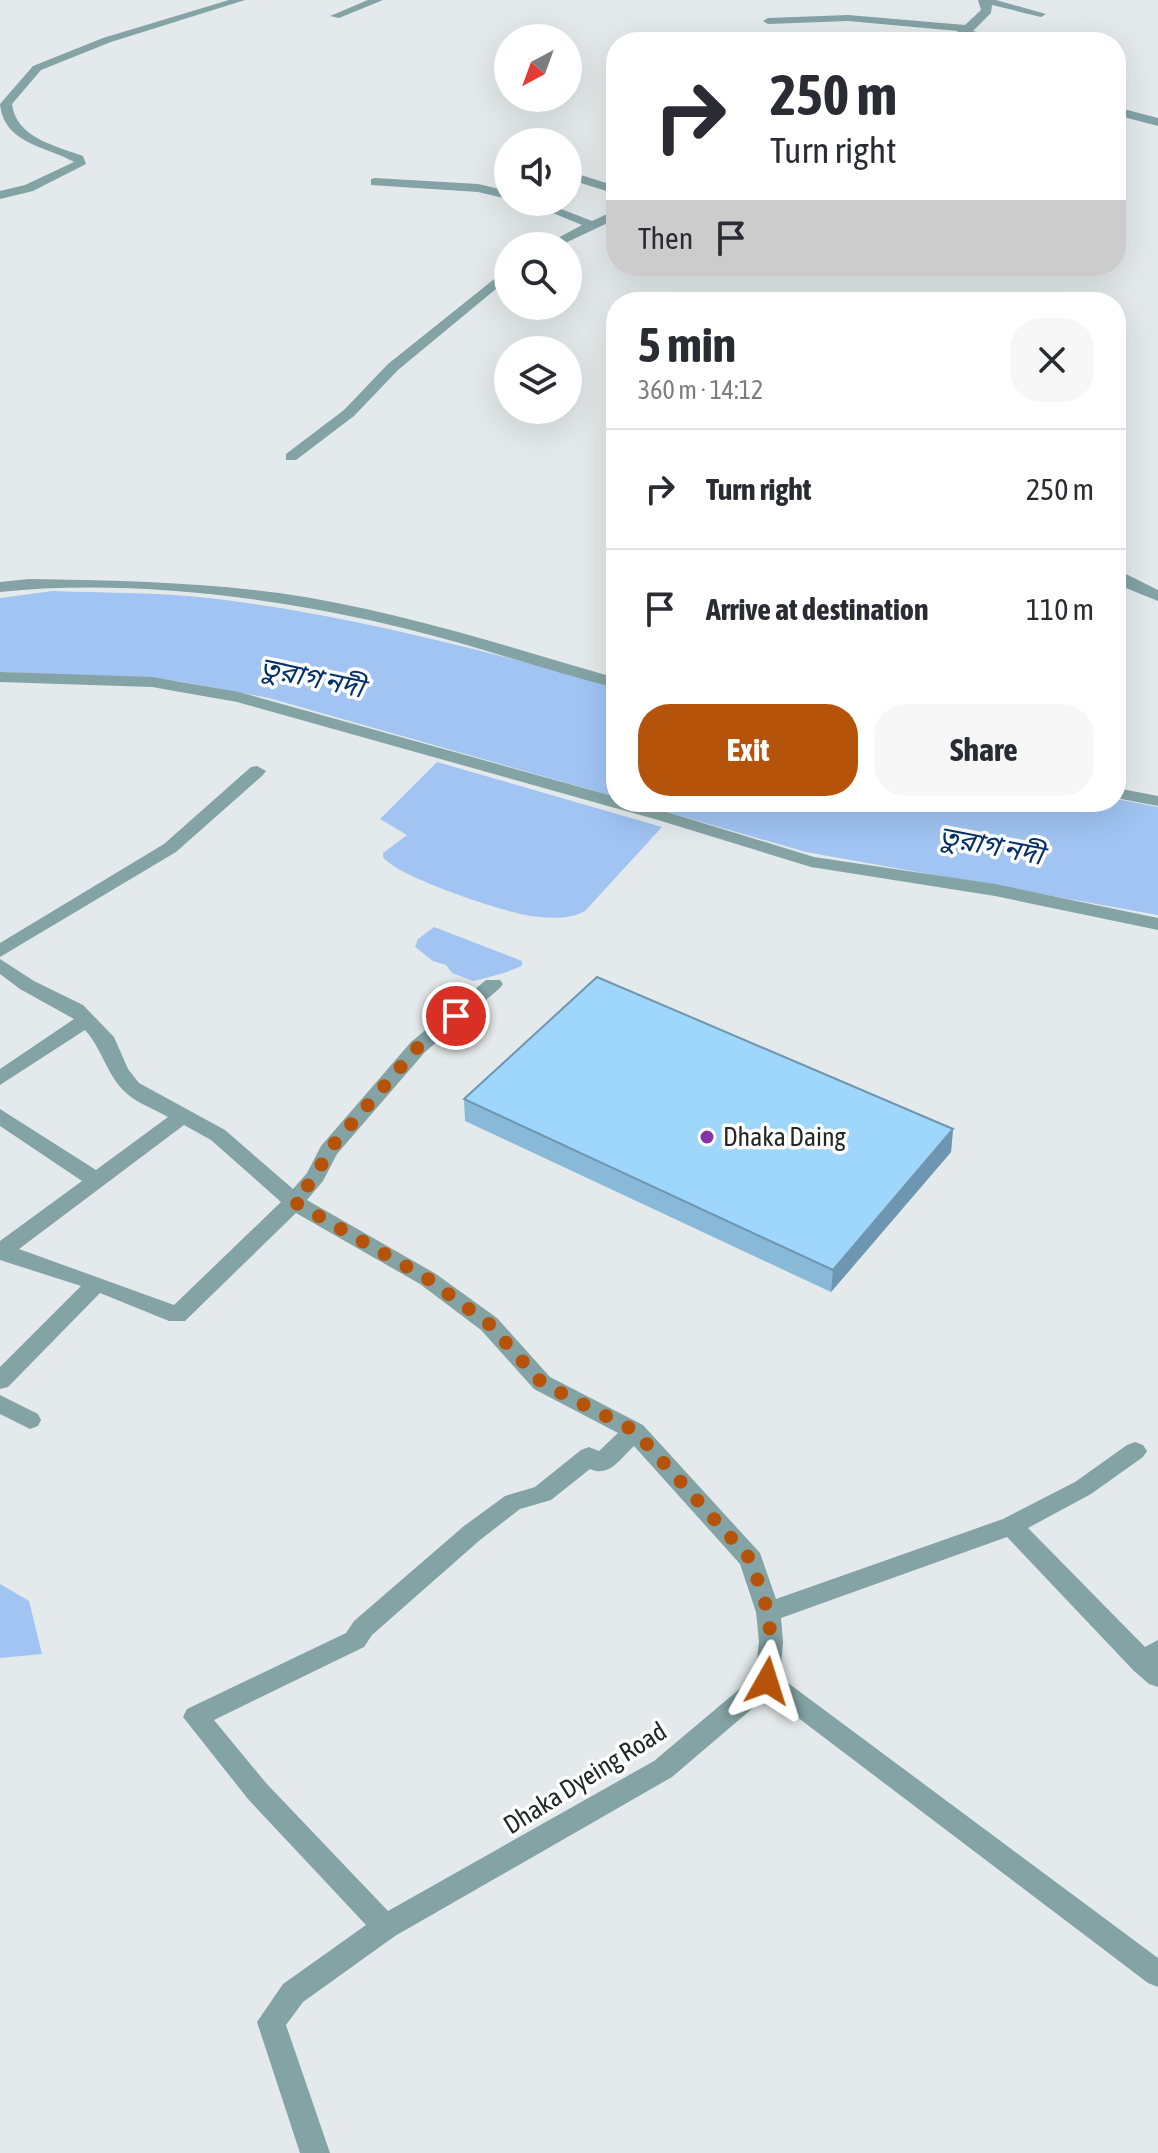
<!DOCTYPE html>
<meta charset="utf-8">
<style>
body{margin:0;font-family:"Asap Condensed","Noto Sans Bengali",sans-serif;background:#f7f7f7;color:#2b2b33;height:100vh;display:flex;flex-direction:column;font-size:30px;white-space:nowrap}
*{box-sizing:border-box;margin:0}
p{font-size:26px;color:#7c7c81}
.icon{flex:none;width:44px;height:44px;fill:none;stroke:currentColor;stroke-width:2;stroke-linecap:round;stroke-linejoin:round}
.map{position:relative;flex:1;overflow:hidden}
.side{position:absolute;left:606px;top:292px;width:520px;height:520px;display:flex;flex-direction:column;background:#fff;border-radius:32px;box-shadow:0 8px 32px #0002}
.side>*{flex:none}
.banner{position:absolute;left:606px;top:32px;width:520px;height:244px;border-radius:32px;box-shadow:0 8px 32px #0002;background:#fff;color:#2b2b33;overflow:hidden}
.needle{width:52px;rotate:221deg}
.controls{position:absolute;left:494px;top:24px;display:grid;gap:16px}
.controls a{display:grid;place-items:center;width:88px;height:88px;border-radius:50%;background:#fff;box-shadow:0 8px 32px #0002;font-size:40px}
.pin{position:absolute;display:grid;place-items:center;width:68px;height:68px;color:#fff;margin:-34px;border:4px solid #fff;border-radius:50%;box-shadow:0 2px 8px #0007}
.me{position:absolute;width:88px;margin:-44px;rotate:6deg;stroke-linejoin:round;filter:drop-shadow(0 0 6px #0008)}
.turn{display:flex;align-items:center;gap:28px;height:168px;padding:0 32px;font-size:36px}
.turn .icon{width:104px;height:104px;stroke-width:2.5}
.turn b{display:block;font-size:56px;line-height:68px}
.then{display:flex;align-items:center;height:76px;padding:0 32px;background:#0003;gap:16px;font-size:30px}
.round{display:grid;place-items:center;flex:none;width:84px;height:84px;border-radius:32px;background:#f7f7f7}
.head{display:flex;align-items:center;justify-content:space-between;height:136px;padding:0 32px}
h1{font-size:48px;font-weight:700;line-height:60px}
.action{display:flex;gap:16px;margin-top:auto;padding:16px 32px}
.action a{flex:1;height:92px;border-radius:32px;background:#b45309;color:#fff;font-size:32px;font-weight:700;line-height:92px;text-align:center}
.action a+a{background:#f7f7f7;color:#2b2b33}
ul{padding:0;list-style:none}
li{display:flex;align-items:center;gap:24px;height:120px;padding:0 32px;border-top:2px solid #e1e1e2}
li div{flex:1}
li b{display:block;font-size:30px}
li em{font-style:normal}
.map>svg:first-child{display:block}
.water{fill:#a1c4f3}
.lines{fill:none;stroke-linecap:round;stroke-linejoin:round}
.street{fill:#84a3a4;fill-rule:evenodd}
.wall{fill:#88b9d8}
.shaded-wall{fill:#6f96b0}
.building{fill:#9ed7fb;stroke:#6f96b0;stroke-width:2}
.route{stroke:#b45309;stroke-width:14;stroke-dasharray:0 25.2}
.poi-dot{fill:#8335a5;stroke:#fff;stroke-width:3}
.labels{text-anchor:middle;stroke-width:7;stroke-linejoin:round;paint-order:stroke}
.poi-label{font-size:26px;fill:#252727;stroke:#fff;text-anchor:start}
.street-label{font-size:26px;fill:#252727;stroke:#fff}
.water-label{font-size:28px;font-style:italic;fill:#023268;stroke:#fff}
</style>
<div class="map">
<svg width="1158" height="2153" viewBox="0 0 1158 2153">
<rect width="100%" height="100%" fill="#e4eaeb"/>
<g class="water">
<path d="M 53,591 C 102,593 151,592 199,597 C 341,612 479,650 616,686 L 616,797 L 269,698 L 178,681 L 0,672 L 0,598 Z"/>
<path d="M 437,762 L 662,827 L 585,911 C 568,920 550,918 531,916 C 504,912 397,877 383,857 L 383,853 L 407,835 L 380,819 Z"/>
<path d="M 1116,799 L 1158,807 L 1158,915 L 806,852 L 632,802 L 1116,802 Z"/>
<path d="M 434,927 L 522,961 L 522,965 C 517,970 483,979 473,981 L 452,973 L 446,965 L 433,961 L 415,947 L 418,939 Z"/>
<path d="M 0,1584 L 29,1601 L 42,1654 L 0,1658 Z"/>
</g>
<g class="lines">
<g class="street">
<path d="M 229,0 L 245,0 L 111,42 L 41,70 L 12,104 C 16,138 56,146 83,156 L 86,164 L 33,191 L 0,199 L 0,191 L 25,185 L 74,162 C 46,146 4,144 0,104 L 33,66 L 103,38 Z"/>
<path d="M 368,0 L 383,0 L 339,18 L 330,16 Z"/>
<path d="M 978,0 L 996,0 L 1046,14 L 1041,17 L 992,5 L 991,13 L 973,31 L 1019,42 L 996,42 L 967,36 L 960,42 L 948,42 L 958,31 L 848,21 L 768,24 L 763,21 L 768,18 L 848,15 L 965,25 L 981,10 Z"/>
<path d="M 1116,107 L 1158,118 L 1158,126 L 1116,115 Z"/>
<path d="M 568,171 L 616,186 L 616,194 L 568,179 Z"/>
<path d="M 375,178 L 478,184 L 508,191 L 508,199 L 478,192 L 371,185 L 371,179 Z"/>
<path d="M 526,202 L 543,202 L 592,221 L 616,210 L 616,219 L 559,246 L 543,246 L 582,225 Z"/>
<path d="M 866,266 L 895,266 L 908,271 L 901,275 Z"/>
<path d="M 508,268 L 508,279 L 398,370 L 354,416 L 296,460 L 286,460 L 286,454 L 344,410 L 388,364 Z"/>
<path d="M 1116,569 L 1158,590 L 1158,601 L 1116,584 Z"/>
<path d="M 29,579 C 112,580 196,582 279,593 C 393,609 505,646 616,678 L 616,688 C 547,671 480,647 411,630 C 285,598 129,578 0,592 L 0,582 Z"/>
<path d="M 0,672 L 152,677 L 239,692 L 616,797 L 616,802 L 634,802 L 814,857 L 995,884 L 1158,918 L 1158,930 L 995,896 L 811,867 L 658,820 L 237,702 L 152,687 L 0,682 Z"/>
<path d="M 257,766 L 266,771 L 263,775 L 176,852 L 0,957 L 0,943 L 164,844 L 251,767 Z"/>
<path d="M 1116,788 L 1158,796 L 1158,806 L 1116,798 Z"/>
<path d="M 0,959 L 34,981 L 83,1005 L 114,1037 L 128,1069 L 139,1083 L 225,1130 L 293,1189 L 307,1173 L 321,1146 L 411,1042 L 486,980 L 500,980 L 503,984 L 500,988 L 425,1052 L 337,1154 L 323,1181 L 307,1200 L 436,1274 L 497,1318 L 550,1377 L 643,1425 L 760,1553 L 776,1599 L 1003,1519 L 1075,1482 L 1127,1445 L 1135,1442 L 1143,1445 L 1147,1451 L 1143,1457 L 1091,1494 L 1028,1528 L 1145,1647 L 1158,1640 L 1158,1687 L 1149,1684 L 1134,1671 L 1007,1537 L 781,1618 L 783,1642 L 780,1677 L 1158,1958 L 1158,1987 L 1148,1983 L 768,1695 L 672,1777 L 395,1936 L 303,2002 L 286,2025 L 330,2153 L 300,2153 L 257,2022 L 283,1984 L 366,1925 L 248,1799 L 183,1717 L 187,1709 L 346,1633 L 354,1621 L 464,1526 L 505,1496 L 535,1487 L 581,1450 L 589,1447 L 599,1451 L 618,1433 L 534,1389 L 481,1330 L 420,1284 L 296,1213 L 185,1321 L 169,1321 L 100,1293 L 8,1387 L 0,1389 L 0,1367 L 81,1286 L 0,1260 L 0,1241 L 82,1181 L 0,1126 L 0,1109 L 96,1170 L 168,1117 C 154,1109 134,1102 123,1090 C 106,1072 102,1049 85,1030 L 0,1085 L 0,1069 L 74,1019 L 20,989 L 0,974 ZM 184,1125 L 211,1140 L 281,1202 L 174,1305 L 19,1249 ZM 634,1446 L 740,1564 L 756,1612 L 759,1642 L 755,1676 L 654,1761 L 388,1911 L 266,1783 L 214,1720 L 364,1647 L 372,1635 L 480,1540 L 520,1509 L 551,1500 L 590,1469 C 609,1478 621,1458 634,1446 Z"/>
<path d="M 0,1395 L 38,1414 L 41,1420 L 38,1426 L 30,1429 L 0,1414 Z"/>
</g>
</g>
<path class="wall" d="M 464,1099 L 953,1129 L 951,1152 L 831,1292 L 465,1121 Z"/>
<path class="shaded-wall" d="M 953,1129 L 951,1152 L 831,1292 L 833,1270 Z"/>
<path class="building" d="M 597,977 L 953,1129 L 833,1270 L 464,1099 Z"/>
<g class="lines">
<path class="route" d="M 456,1016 L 418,1047 L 328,1151 L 316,1176 L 294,1202 L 428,1279 L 489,1324 L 542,1383 L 635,1431 L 751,1560 L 768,1612 L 771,1642 L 767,1681"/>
</g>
<circle class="poi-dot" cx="707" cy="1137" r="8"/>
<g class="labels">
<g class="poi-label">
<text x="723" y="1146">Dhaka Daing</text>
</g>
<g class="street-label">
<text transform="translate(585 1778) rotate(-32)" y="9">Dhaka Dyeing Road</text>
</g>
<g class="water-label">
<text transform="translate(312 677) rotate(12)" y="10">তুরাগ নদী</text>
<text transform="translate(991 845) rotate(11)" y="10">তুরাগ নদী</text>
</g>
</g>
</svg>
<div class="controls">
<a><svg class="needle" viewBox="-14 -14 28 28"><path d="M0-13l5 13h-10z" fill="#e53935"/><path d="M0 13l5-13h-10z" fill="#7c7c81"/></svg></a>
<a><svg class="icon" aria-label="sound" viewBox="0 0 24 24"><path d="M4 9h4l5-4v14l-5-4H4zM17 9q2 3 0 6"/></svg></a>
<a><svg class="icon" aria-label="search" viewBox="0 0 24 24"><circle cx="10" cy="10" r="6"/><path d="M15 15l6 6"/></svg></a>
<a><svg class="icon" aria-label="layers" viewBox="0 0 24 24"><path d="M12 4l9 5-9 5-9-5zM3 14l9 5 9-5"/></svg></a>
</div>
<div class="pin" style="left:456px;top:1016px;background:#d93025"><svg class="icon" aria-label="arrive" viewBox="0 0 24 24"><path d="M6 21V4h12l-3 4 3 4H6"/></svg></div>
<svg class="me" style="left:767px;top:1681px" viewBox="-20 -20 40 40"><path d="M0-17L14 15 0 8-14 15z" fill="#b45309" stroke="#fff" stroke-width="4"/></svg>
<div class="banner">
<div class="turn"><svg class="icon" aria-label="right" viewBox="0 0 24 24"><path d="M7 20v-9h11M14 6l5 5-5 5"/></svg><div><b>250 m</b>Turn right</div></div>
<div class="then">Then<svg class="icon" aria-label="arrive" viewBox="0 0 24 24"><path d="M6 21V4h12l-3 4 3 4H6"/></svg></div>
</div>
<section class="side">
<div class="head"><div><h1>5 min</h1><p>360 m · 14:12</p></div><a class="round"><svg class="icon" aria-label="close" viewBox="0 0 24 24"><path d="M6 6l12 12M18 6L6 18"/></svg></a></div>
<ul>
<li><svg class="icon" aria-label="right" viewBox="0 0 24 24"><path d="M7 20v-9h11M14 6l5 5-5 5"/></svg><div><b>Turn right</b></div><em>250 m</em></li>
<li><svg class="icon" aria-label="arrive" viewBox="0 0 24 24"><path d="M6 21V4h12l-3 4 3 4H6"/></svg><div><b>Arrive at destination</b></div><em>110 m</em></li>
</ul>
<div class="action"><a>Exit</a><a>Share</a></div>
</section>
</div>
